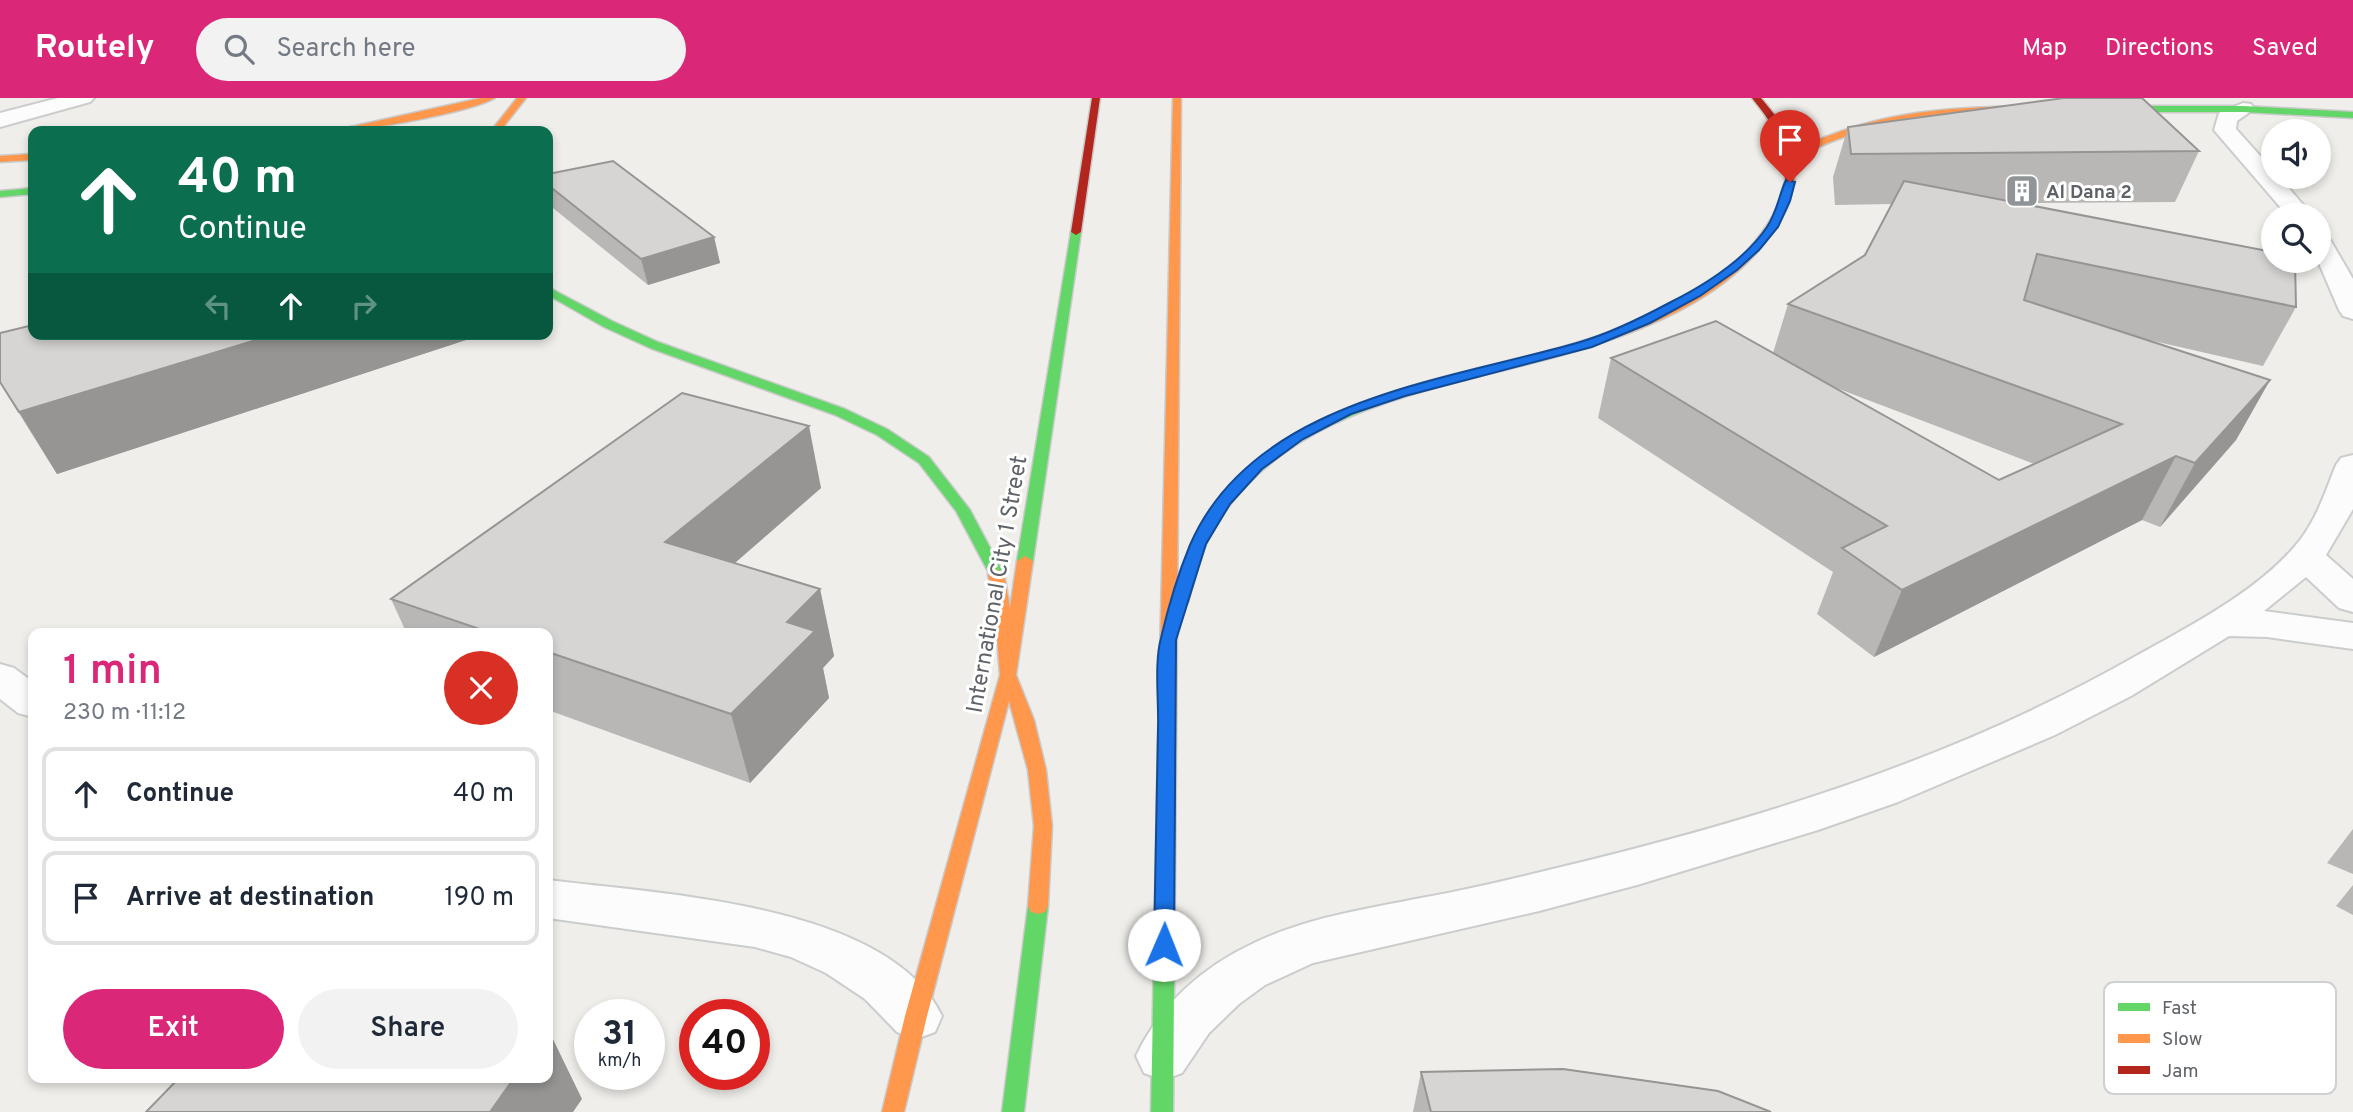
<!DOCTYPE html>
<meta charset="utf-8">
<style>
body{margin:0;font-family:Overpass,sans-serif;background:#f2f2f3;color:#1f2937;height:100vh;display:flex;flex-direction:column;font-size:26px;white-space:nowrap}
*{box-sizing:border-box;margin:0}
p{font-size:23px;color:#747a83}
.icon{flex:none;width:38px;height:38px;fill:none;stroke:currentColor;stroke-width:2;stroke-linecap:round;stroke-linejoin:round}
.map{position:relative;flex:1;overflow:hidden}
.sheet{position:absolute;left:28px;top:530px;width:525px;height:455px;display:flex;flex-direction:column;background:#fff;border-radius:14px;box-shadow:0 4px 10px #0003}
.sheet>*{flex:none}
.hud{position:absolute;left:28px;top:28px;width:525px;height:214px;border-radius:14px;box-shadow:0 4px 10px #0003;background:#0b6e4f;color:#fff;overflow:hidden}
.buttons{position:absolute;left:2261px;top:21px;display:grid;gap:14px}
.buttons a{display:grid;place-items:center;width:70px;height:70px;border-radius:50%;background:#fff;box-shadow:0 4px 10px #0003;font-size:35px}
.speed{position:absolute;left:574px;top:901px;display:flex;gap:14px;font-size:35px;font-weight:700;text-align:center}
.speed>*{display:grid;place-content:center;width:91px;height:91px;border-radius:50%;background:#fff;box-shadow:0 4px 10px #0003;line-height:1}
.speed small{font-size:18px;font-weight:400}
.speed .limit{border:10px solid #d22;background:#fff;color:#111}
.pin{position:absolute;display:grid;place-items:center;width:60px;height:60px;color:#fff;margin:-72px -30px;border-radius:50% 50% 50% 0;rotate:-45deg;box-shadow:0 0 7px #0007}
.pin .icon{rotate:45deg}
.me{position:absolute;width:77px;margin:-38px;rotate:1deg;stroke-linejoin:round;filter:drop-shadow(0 0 5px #0008)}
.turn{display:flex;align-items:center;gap:24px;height:147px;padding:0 35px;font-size:32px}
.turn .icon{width:91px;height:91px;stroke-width:2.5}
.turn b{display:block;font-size:49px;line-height:60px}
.lanes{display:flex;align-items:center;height:66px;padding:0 35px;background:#0003;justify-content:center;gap:35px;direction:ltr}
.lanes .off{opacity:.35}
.round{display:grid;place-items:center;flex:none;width:74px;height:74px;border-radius:37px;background:#f2f2f3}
.headline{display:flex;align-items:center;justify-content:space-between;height:119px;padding:0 35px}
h1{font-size:42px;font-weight:600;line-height:52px;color:#db2777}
.cta{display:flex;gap:14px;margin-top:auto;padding:14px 35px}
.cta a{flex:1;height:80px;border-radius:42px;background:#db2777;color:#fff;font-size:28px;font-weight:600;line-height:80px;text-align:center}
.cta a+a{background:#f2f2f3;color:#1f2937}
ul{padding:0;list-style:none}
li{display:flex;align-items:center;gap:21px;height:94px;margin:0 14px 10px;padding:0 21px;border:4px solid #e0e1e3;border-radius:14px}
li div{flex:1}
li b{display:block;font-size:26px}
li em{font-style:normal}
header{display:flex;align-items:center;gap:42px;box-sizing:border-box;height:98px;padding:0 35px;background:#db2777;color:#fff}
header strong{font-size:33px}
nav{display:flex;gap:38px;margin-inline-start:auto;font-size:24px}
.search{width:490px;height:63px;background:#f2f2f3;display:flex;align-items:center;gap:18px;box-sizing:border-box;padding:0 24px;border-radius:38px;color:#747a83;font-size:26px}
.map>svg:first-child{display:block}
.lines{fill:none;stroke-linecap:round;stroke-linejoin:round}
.street-casing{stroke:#cbcccc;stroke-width:4}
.fast-casing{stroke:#cacacb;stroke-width:3}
.slow-casing{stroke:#cacacb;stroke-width:3}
.jam-casing{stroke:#cacacb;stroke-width:3}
.street{fill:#fdfcfc;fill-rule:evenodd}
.fast{fill:#63d668;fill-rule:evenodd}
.slow{fill:#ff974d;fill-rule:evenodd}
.jam{fill:#b3261e;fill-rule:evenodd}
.wall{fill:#b8b7b5;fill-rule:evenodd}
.shaded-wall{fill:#969594}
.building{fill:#d6d5d3;stroke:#969594;stroke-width:2}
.route{fill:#1a73e8;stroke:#114b97;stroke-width:2}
.labels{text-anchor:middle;stroke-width:6;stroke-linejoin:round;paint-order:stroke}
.far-poi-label{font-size:19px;font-weight:bold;fill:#5f6368;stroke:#fff;text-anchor:start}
.street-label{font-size:23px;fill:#5f6368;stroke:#fff}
.key{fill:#fff;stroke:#cfd0d2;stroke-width:2}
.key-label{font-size:19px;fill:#5f6368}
</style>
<header>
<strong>Routely</strong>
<div class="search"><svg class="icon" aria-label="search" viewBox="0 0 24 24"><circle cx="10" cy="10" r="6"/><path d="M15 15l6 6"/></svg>Search here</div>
<nav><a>Map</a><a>Directions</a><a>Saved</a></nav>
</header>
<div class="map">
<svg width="2353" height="1014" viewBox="0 0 2353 1014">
<rect width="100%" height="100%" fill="#efeeea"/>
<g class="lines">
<defs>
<g id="street">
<path d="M 58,0 L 94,0 L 90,4 L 0,29 L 0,15 Z"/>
<path d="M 2243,5 L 2251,6 L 2254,11 L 2237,23 L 2236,31 L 2273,72 L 2273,79 L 2279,79 L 2312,117 L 2287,117 L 2214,32 L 2219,15 Z"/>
<path d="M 2319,136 L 2328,138 L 2353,181 L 2353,221 L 2343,218 L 2339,212 L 2318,163 Z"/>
<path d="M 2353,357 L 2353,411 L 2326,457 L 2353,481 L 2353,514 L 2339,510 L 2306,479 L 2264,513 L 2353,525 L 2353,551 L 2267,539 L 2229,538 L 2131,598 L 2055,637 L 1898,704 L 1818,732 L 1637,787 L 1539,813 L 1313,865 L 1265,887 L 1239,906 L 1209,935 L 1182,975 L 1163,982 L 1144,975 L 1136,958 C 1160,907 1202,869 1254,845 C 1306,820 1365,811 1421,800 C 1467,792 1512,781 1557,770 C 1757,722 1956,661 2136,558 C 2190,528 2262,491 2300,442 C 2317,420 2326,392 2336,367 L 2341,360 Z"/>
<path d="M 0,566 L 14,570 L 33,584 L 33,619 L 18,615 L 0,601 Z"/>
<path d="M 548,782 C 658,796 888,805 942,918 L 935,934 L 916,941 L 897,934 L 865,901 L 826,875 L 791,859 L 755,849 L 548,820 Z"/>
</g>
<g id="fast">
<path d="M 2243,8 L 2353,14 L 2353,20 L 2243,14 L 2100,14 L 2096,11 L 2100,8 Z"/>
<path d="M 33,90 L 33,96 L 0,99 L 0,93 Z"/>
<path d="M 1076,131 L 1081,134 L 1033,463 L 1025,468 L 1017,463 L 1071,134 Z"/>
<path d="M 548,189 L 612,223 L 658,244 L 845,311 L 887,331 L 929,359 L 970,412 L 1004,476 L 1001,479 L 991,479 L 956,413 L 919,365 L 877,337 L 835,317 L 650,250 L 604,229 L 548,197 Z"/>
<path d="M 1476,271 L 1482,275 L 1480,278 C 1380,303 1271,334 1215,429 C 1201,451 1195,479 1188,504 L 1186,507 L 1174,507 L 1172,504 C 1180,479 1186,451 1200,429 C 1260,330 1370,297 1476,271 Z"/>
<path d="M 1167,640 L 1173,642 L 1176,646 L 1173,1014 L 1151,1014 L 1158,646 L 1161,642 Z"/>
<path d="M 1038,800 L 1045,802 L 1048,808 L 1024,1014 L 1002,1014 L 1028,808 L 1031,802 Z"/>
</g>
<g id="slow">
<path d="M 481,0 L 495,0 C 471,14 362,34 332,33 Z"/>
<path d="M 517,0 L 526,0 L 500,33 L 491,33 Z"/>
<path d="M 1173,0 L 1181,0 L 1176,646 L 1173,650 L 1161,650 L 1158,646 Z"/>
<path d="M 2033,8 L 2036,9 L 2036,13 C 2013,16 1989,14 1966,15 C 1905,19 1850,32 1795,60 L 1787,58 C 1799,48 1816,42 1831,37 C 1896,11 1964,9 2033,8 Z"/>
<path d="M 33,56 L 33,62 L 0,64 L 0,58 Z"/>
<path d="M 1787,79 L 1795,81 C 1792,91 1791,103 1786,112 C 1731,221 1584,252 1476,279 L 1470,275 L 1472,272 C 1565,249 1690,223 1754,145 C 1762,135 1772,121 1777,109 C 1781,100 1782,89 1787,79 Z"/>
<path d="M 1025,458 L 1033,463 L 1016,577 L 1034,622 L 1046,672 L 1052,728 L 1048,808 L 1045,814 L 1038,816 L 1031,814 L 1028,808 L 1034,728 L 1028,672 L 1009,603 L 927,918 L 904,1014 L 882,1014 L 905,918 L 1000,577 L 995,514 L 988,476 L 996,471 L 1004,476 L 1010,510 L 1017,463 Z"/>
</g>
<g id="jam">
<path d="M 1092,0 L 1100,0 L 1081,134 L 1076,137 L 1071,134 Z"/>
<path d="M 1752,0 L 1761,0 C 1780,22 1803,52 1793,83 L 1785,81 C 1789,46 1772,26 1752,0 Z"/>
</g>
</defs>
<use href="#street" class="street-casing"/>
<use href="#fast" class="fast-casing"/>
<use href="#slow" class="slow-casing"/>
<use href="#jam" class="jam-casing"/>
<use href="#street" class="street"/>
<use href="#fast" class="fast"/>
<use href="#slow" class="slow"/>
<use href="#jam" class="jam"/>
</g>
<g class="wall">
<path d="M 1848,29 L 2199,53 L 2175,104 L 2018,105 L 2296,209 L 2263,268 L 2149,242 L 2270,282 L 2236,342 L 2160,429 L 2142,422 L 1874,559 L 1817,516 L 1833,474 L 1598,320 L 1611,260 L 1773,255 L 1788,206 L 1865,157 L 1892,106 L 1835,107 L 1833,79 ZM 1831,288 L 1952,334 L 2034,366 L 1999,382 Z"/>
<path d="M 548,76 L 714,139 L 720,165 L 648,187 L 548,106 Z"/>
<path d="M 0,235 L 475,239 L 57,376 L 0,285 Z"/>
<path d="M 821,390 L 735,465 L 820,491 L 834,558 L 823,570 L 829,600 L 750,685 L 548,612 L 548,536 L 407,536 L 391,501 Z"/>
<path d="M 2353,731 L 2353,776 L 2327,765 Z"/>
<path d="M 2353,787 L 2353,817 L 2336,808 Z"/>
<path d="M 1421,974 L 1771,1014 L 1413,1014 Z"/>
</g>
<g class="shaded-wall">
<path d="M 714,139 L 720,165 L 648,187 L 641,161 Z"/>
<path d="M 276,236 L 474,236 L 475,239 L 57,376 L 19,314 Z"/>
<path d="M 2270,282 L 2236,342 L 2160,429 L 2195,365 Z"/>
<path d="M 809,328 L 821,390 L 683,510 L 665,444 Z"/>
<path d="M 2176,358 L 2142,422 L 1874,559 L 1902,492 Z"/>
<path d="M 820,491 L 834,558 L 823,570 L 829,600 L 750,685 L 731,616 L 787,524 Z"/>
<path d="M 549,933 L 582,1001 L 573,1014 L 490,1014 L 514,980 L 548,980 L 548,934 Z"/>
</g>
<g class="building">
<path d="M 2064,0 L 2142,0 L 2199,53 L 1851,56 L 1848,29 Z"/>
<path d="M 613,63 L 714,139 L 641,161 L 548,87 L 548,76 Z"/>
<path d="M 1904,83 L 2273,154 L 2273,163 L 2295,163 L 2296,209 L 2037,156 L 2024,202 L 2270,282 L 2195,365 L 2176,358 L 1902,492 L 1842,450 L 1887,428 L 1611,260 L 1716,223 L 1999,382 L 2122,326 L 1788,206 L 1865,157 Z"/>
<path d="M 33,227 L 33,236 L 276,236 L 19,314 L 0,284 L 0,235 Z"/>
<path d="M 682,295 L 809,328 L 665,444 L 820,491 L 787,524 L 815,533 L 731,616 L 548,554 L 548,536 L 494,536 L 391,501 Z"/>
<path d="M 1563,971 L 1718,993 L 1771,1014 L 1431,1014 L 1421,974 Z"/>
<path d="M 179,980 L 514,980 L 490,1014 L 146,1014 Z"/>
</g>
<path class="route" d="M 1786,82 L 1795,84 L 1790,103 L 1778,129 L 1759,152 L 1737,172 L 1700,198 L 1650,225 L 1592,249 L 1405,298 L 1351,316 L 1303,341 L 1262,371 L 1230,406 L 1206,446 L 1176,542 L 1174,847 L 1171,853 L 1164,856 L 1157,853 L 1154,847 C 1155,775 1157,703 1158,631 C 1159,604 1154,565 1161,540 C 1168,510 1178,476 1190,447 C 1253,301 1447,283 1580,244 C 1611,235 1641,220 1669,205 C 1705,187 1744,163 1767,129 C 1777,114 1779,97 1786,82 Z"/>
<defs>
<symbol id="building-square" viewBox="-11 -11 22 22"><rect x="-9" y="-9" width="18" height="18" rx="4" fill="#919496" stroke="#fff"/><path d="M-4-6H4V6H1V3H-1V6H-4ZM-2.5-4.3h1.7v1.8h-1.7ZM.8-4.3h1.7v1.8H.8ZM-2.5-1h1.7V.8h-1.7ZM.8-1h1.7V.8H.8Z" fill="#fff"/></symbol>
</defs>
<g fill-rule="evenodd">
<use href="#building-square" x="2003" y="74" width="38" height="38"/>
</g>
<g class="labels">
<g class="far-poi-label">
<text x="2046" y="100">Al Dana 2</text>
</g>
<g class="street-label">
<text transform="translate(996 486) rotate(-80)" y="8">International City 1 Street</text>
</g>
</g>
<rect x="2104" y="884" width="232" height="112" rx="10" class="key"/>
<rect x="2118" y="905" width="32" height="8" fill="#63d668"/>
<rect x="2118" y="936" width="32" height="9" fill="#ff974d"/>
<rect x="2118" y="968" width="32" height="8" fill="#b3261e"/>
<g class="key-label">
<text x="2162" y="916">Fast</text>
<text x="2162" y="947">Slow</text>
<text x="2162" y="979">Jam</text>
</g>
</svg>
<div class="buttons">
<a><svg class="icon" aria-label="sound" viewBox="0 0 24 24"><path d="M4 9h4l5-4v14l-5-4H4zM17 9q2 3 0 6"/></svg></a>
<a><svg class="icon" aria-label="search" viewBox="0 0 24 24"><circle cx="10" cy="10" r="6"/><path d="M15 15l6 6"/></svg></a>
</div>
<div class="speed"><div>31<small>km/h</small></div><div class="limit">40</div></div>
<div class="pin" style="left:1790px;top:84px;background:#d93025"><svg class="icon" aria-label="arrive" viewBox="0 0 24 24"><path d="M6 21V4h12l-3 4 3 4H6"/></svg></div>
<svg class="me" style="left:1164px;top:847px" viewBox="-20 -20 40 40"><circle r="19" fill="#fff"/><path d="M0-13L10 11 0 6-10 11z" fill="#1a73e8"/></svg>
<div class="hud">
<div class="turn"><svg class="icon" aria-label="ahead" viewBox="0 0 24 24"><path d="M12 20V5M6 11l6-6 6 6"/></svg><div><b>40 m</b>Continue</div></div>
<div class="lanes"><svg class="icon off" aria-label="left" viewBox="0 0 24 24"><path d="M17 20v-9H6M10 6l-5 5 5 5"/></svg><svg class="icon" aria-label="ahead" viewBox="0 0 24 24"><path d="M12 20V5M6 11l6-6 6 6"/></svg><svg class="icon off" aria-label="right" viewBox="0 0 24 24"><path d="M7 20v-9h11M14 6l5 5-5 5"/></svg></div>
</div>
<section class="sheet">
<div class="headline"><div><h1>1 min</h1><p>230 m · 11:12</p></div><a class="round" style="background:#d93025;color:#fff"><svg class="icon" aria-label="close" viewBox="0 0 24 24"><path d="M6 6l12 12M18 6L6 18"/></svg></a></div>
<ul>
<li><svg class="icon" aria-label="ahead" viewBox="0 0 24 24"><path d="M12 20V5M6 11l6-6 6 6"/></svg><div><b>Continue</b></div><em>40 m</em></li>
<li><svg class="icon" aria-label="arrive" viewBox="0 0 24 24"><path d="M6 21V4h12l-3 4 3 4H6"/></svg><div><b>Arrive at destination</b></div><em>190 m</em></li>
</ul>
<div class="cta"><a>Exit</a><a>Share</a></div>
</section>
</div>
